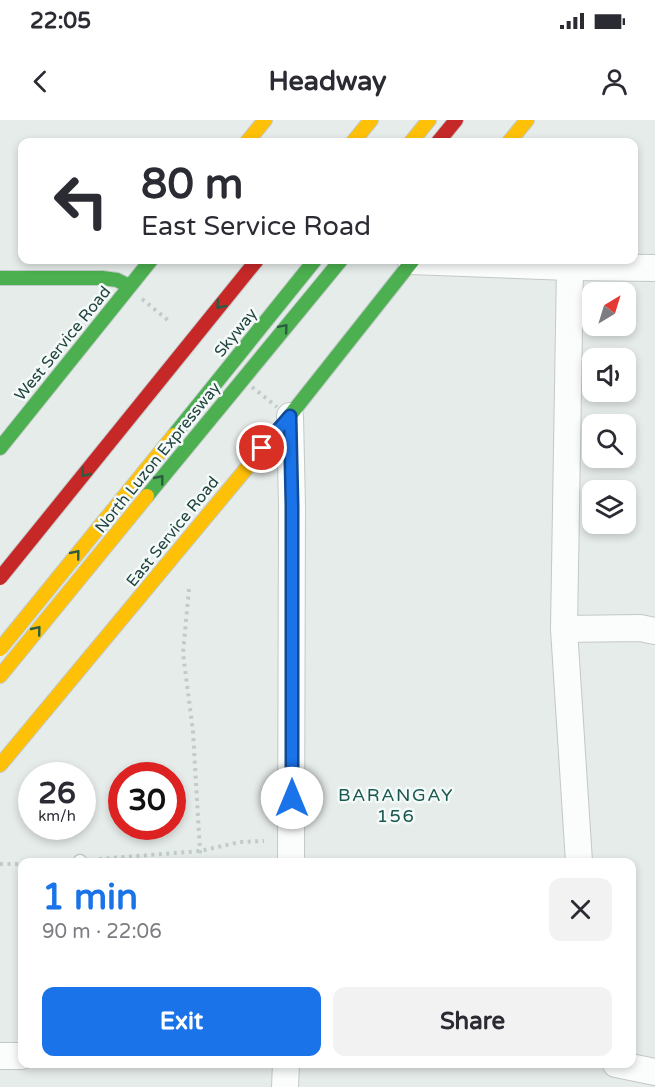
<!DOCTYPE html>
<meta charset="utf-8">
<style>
body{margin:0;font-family:"Varela Round",sans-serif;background:#f2f2f3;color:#2b2b33;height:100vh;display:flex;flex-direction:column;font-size:22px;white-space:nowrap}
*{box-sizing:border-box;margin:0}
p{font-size:20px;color:#7c7c81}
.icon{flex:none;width:33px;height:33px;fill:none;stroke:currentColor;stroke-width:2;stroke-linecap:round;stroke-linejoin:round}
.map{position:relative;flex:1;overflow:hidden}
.drawer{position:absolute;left:18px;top:738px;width:618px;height:210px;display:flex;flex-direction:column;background:#fff;border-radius:12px;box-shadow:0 3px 9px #0003}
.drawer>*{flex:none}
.hud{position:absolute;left:18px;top:18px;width:620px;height:126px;border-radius:12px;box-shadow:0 3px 9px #0003;background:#fff;color:#2b2b33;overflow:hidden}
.needle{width:39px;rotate:38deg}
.fabs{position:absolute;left:582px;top:162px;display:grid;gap:12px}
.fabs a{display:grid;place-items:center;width:54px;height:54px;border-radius:12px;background:#fff;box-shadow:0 3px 9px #0003;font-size:30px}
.speed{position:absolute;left:18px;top:642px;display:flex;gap:12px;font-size:30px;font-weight:700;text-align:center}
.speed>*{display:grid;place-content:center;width:78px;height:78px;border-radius:50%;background:#fff;box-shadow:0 3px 9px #0003;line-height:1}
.speed small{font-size:15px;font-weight:400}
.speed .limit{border:9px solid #d22;background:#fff;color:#111}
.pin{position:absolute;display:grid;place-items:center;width:51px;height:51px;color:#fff;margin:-26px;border:3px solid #fff;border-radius:50%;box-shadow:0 2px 6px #0007}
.me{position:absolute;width:66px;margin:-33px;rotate:0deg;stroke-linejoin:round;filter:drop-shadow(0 0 4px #0008)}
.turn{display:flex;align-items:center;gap:21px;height:126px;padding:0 24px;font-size:27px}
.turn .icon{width:78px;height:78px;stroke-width:2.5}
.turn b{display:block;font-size:42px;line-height:51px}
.round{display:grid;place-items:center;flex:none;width:63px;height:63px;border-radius:12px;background:#f2f2f3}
.summary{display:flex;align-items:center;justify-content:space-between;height:102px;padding:0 24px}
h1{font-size:36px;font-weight:700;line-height:45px;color:#1a73e8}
.button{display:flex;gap:12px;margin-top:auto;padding:12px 24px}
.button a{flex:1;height:69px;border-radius:12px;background:#1a73e8;color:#fff;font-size:24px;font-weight:700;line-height:69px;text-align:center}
.button a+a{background:#f2f2f3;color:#2b2b33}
.status{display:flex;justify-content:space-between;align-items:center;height:42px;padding:0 30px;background:#fff;direction:ltr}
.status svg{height:16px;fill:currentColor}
header{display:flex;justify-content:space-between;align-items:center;height:78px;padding:0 24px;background:#fff;font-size:27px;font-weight:700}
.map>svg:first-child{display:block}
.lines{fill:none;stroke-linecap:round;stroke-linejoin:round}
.lane-casing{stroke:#c3c9c7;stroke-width:15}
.street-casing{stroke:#c3c9c7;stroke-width:28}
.fast-casing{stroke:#c1cac8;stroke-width:16}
.slow-casing{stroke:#c1cac8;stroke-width:16}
.jam-casing{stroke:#c1cac8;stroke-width:16}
.path{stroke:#c1ccca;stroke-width:4;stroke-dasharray:3 4.5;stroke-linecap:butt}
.lane{stroke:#fbfcfc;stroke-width:12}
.street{stroke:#fbfcfc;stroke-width:26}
.fast{stroke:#4caf50;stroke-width:14}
.slow{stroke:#ffc107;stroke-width:14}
.jam{stroke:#c62828;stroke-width:14}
.fast-bridge-casing{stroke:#c1cbca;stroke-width:16;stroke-linecap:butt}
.slow-bridge-casing{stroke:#c1cbca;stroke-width:16;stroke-linecap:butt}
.jam-bridge-casing{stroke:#c1cbca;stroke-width:16;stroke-linecap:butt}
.path-bridge{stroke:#c1ccca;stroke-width:4;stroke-dasharray:3 4.5;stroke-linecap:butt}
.fast-bridge{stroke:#4caf50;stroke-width:14}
.slow-bridge{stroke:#ffc107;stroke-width:14}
.jam-bridge{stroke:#c62828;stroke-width:14}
.oneway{stroke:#2b5d42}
.route-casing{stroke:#114b97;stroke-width:15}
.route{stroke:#1a73e8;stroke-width:10}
.labels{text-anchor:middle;stroke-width:5;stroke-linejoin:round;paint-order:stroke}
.street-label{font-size:16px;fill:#20423e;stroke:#f4faf8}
.neighbourhood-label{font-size:18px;letter-spacing:1.5px;fill:#195751;stroke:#f4faf8}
</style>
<div class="status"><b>22:05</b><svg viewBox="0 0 49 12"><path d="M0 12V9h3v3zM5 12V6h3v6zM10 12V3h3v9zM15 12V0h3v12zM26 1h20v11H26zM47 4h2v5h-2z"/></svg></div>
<header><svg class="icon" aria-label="back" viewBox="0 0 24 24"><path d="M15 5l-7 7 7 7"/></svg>Headway<svg class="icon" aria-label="person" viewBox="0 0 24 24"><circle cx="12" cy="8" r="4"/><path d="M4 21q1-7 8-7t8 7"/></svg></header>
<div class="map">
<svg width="655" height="967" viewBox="0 0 655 967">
<rect width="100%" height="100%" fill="#e6ecea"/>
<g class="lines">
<defs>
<path id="lane" d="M 80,741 L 80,742"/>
<g id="street">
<path d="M 411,141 L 570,147 L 655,148"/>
<path d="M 570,147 L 564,509 L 579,742"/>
<path d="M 290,296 L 292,386 L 291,742"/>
<path d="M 564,509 L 640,508 L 655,511"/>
<path d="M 0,936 L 22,936"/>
<path d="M 616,944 L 655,952"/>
<path d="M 285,967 L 286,944"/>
</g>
<g id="fast">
<path d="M 0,158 L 102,158 L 117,160 L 129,166"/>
<path d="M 280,308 L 413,140"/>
<path d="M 0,328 L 151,140"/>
<path d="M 147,376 L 341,140"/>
</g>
<g id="slow">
<path d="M 247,22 L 265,0"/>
<path d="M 353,22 L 371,0"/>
<path d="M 411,22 L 429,0"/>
<path d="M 509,22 L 527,0"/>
<path d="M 0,556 L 147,376"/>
<path d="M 0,645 L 280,308"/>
</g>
<path id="jam" d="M 438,22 L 456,0"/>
</defs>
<use href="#lane" class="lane-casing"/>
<use href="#street" class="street-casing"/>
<use href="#fast" class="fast-casing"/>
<use href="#slow" class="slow-casing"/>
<use href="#jam" class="jam-casing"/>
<g class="path">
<path d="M 189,469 L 183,533 L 193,612 L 200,731 L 198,742"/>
<path d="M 99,739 L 200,731 L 240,722 L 264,721"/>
<path d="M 48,742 L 58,742"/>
<path d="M 0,744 L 22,744"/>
</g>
<use href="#lane" class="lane"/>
<use href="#street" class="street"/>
<use href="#fast" class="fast"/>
<use href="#slow" class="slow"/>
<use href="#jam" class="jam"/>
<defs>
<path id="fast-bridge" d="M 174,315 L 315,140"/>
<path id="slow-bridge" d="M 0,529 L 174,315"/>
<path id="jam-bridge" d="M 0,458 L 257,140"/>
</defs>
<use href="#fast-bridge" class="fast-bridge-casing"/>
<use href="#slow-bridge" class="slow-bridge-casing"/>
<use href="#jam-bridge" class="jam-bridge-casing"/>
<g class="path-bridge">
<path d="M 142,179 L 169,201"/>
<path d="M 252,267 L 277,287"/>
</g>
<use href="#fast-bridge" class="fast-bridge"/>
<use href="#slow-bridge" class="slow-bridge"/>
<use href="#jam-bridge" class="jam-bridge"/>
</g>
<defs><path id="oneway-chevron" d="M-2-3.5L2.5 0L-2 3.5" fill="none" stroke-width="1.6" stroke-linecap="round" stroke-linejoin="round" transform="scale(1.5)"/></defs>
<g class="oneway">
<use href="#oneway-chevron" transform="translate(220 185) rotate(129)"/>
<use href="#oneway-chevron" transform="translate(284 208) rotate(-50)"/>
<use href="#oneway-chevron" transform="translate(85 353) rotate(129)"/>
<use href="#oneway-chevron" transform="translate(160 359) rotate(-51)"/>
<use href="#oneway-chevron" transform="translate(76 434) rotate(-51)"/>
<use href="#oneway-chevron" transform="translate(37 510) rotate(-51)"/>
</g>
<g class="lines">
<defs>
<path id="route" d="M 262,328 L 290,296 L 292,386 L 292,678"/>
</defs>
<use href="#route" class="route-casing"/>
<use href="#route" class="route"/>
</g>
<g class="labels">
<g class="street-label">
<text transform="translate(235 212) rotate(-51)" y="6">Skyway</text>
<text transform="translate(62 223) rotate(-51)" y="6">West Service Road</text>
<text transform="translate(157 337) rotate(-51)" y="6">North Luzon Expressway</text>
<text transform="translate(172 411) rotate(-51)" y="6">East Service Road</text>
</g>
<g class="neighbourhood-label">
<text x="396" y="681">BARANGAY<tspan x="396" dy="21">156</tspan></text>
</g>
</g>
</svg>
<div class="fabs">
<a><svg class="needle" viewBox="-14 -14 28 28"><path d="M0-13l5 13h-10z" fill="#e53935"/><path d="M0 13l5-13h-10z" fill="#7c7c81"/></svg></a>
<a><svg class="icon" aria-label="sound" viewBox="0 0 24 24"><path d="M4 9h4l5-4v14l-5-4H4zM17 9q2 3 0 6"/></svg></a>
<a><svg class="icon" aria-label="search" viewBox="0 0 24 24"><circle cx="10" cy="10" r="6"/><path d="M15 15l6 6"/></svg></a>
<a><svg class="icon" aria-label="layers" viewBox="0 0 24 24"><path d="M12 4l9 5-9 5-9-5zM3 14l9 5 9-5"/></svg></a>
</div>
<div class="speed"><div>26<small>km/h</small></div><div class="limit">30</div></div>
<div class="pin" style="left:262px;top:328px;background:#d93025"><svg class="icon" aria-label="arrive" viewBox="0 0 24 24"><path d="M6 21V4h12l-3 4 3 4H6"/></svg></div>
<svg class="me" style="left:292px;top:678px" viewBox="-20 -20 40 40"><circle r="19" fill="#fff"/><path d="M0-13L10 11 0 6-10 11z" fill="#1a73e8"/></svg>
<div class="hud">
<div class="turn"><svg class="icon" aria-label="left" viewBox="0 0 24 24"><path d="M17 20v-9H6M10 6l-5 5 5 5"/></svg><div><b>80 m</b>East Service Road</div></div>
</div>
<section class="drawer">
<div class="summary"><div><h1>1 min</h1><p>90 m · 22:06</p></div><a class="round"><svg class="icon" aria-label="close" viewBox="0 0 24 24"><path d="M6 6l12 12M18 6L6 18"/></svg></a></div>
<div class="button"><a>Exit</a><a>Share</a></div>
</section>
</div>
